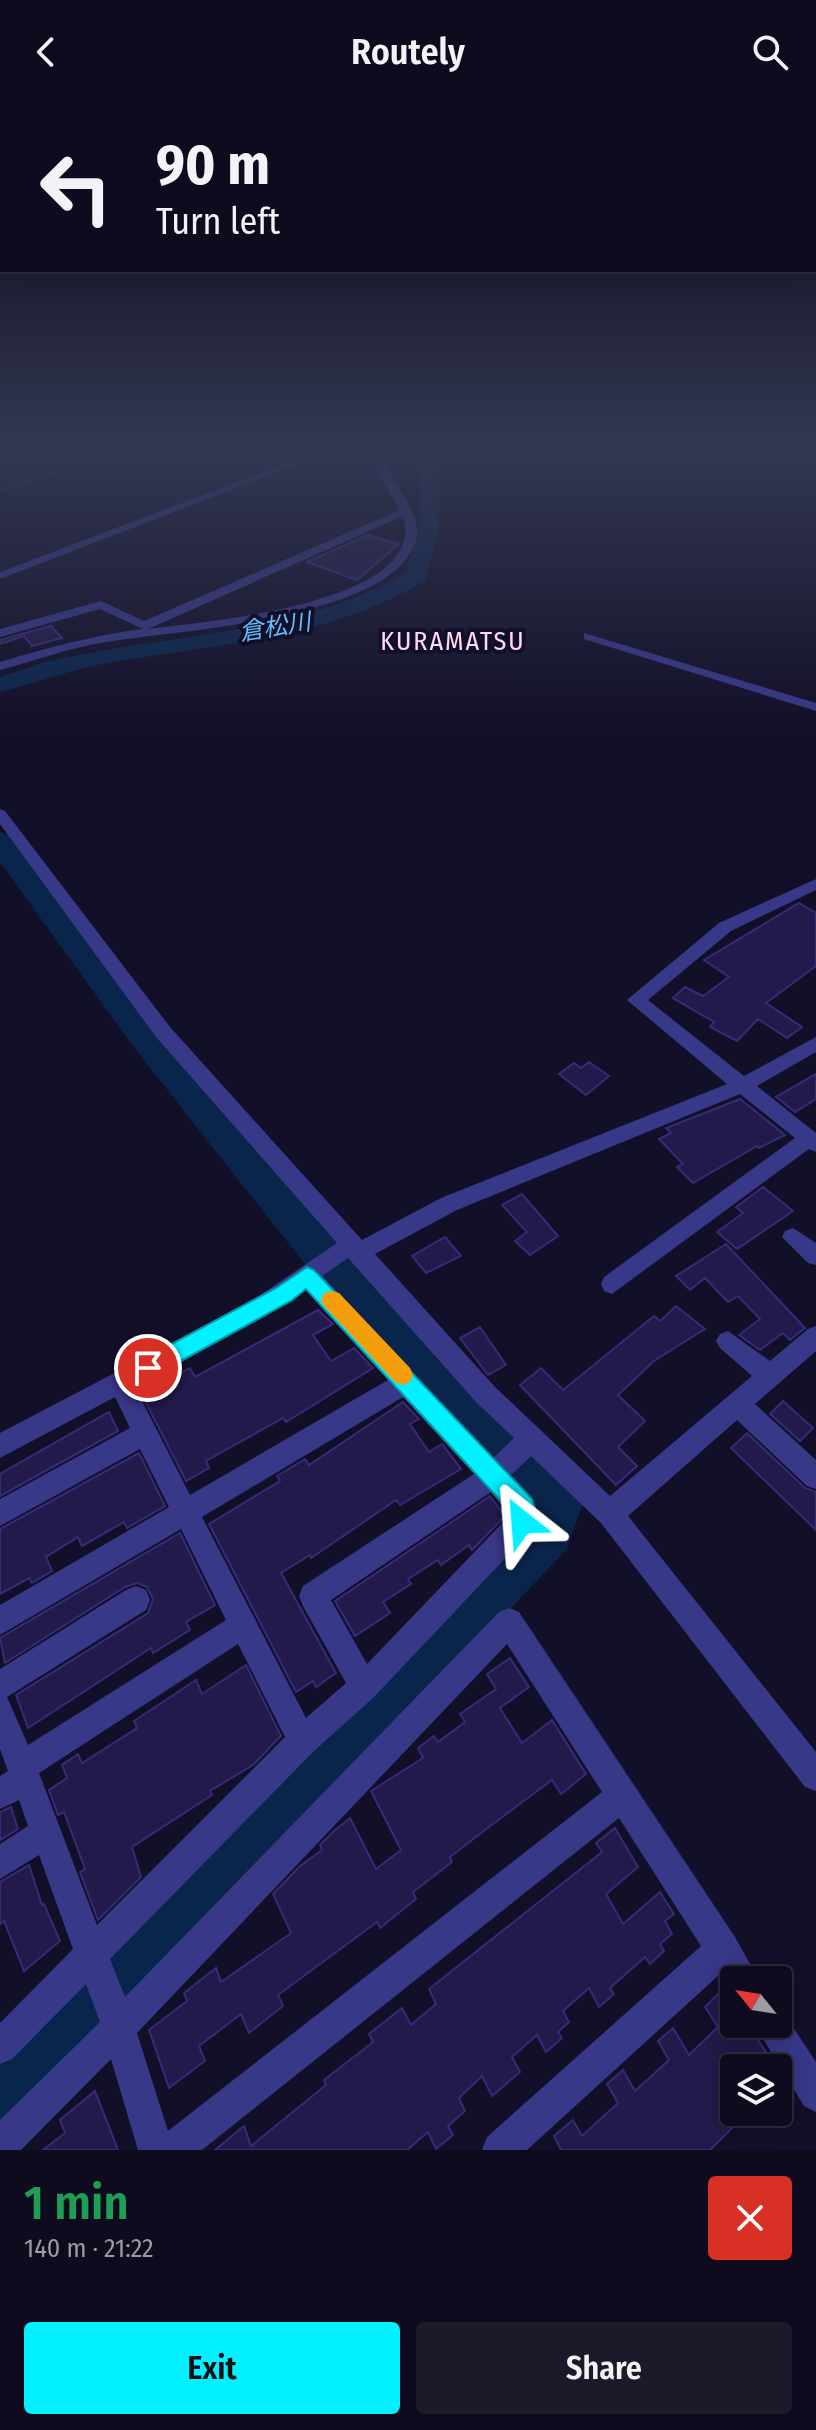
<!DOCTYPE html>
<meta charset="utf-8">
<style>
body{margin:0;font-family:"Fira Sans Condensed","Noto Sans JP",sans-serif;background:#1c192b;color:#f1f3f6;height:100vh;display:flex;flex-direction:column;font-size:30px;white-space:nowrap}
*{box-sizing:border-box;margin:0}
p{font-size:26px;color:#9b9ba4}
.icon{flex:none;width:44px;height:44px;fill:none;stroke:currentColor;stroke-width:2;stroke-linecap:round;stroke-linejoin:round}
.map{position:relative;height:2046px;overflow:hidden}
.panel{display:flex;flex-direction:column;background:#0e0b1e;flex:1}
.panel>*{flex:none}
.hud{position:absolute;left:0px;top:0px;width:816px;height:168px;box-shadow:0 4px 20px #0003,0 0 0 2px #2e2b3c;background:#0e0b1e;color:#f1f3f6;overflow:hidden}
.needle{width:52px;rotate:300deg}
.controls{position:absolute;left:720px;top:1862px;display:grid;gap:16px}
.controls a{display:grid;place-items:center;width:72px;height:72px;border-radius:8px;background:#0e0b1e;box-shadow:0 4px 20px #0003,0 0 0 2px #2e2b3c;font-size:40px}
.pin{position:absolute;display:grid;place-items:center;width:68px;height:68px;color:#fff;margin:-34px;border:4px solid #fff;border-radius:50%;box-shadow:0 2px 8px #0007}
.me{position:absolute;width:88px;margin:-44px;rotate:332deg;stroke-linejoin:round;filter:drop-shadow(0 0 6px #0008)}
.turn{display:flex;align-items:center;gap:28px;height:168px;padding:0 24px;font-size:36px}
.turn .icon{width:104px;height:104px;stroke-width:2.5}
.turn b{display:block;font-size:56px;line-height:68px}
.round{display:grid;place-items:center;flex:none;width:84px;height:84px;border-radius:8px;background:#1c192b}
.head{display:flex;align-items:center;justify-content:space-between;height:136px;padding:0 24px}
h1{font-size:48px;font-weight:600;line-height:60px;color:#1e9e55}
.button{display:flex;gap:16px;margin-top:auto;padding:16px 24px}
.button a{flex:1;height:92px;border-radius:8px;background:#02f0ff;color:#111;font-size:32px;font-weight:600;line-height:92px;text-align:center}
.button a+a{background:#1c192b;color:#f1f3f6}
header{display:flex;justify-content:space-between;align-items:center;height:104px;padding:0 24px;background:#0e0b1e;font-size:36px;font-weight:600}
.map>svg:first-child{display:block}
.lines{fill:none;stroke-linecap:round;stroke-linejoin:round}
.stream{stroke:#0a254c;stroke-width:3}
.river{fill:#0a254c;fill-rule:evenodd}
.building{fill:#221a4a;stroke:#372b77;stroke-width:2}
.minor{fill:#383889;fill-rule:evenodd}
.route{fill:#02f0ff;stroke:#019ca6;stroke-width:2}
.slow{fill:#f59e0b}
.labels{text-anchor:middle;stroke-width:8;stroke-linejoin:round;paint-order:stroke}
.far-water-label{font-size:24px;font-style:italic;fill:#64bdff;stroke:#120f28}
.far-quarter-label{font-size:26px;letter-spacing:2px;fill:#ffd8f2;stroke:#120f28}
</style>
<header><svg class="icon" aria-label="back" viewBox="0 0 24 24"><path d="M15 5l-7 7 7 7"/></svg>Routely<svg class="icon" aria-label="search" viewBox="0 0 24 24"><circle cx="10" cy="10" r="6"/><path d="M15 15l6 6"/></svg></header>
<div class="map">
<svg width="816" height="2046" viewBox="0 0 816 2046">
<rect width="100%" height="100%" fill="#120f28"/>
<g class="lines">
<path class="stream" d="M 0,387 L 129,344"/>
<g class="river">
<path d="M 420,344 L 438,344 L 439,424 L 425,477 C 321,537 221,539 107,559 C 70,566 36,579 0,588 L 0,573 L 42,559 C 167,528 291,535 406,469 L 419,424 Z"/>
<path d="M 0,728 L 10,731 L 156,923 L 349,1152 L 575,1382 L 583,1399 L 567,1445 L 24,2015 L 0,2025 L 0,1943 L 531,1406 L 319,1178 L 132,941 L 0,758 Z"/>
</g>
</g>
<g class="building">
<path d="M 368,431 L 399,440 L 357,476 L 307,458 Z"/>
<path d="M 51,522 L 62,534 L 32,542 L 24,532 L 0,540 L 0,536 Z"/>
<path d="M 799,799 L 816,809 L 816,862 L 766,899 L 802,923 L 787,934 L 758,915 L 737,937 L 710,923 L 714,918 L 673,894 L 685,883 L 703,892 L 729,873 L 704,856 Z"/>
<path d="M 589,958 L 609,972 L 586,991 L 559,970 L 574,959 L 581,964 Z"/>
<path d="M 816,970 L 816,995 L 795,1008 L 776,993 Z"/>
<path d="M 740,995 L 785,1031 L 759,1044 L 757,1042 L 693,1079 L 677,1063 L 683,1060 L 659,1035 L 671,1029 L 666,1024 Z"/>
<path d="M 763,1083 L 793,1107 L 737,1145 L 717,1128 L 743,1109 L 736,1103 Z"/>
<path d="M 522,1090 L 558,1132 L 530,1151 L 515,1137 L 527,1128 L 502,1101 Z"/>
<path d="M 445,1133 L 461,1152 L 426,1169 L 412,1152 Z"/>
<path d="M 726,1140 L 805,1224 L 790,1236 L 783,1229 L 760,1246 L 739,1231 L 760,1215 L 738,1192 L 728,1198 L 705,1174 L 690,1186 L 676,1172 Z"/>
<path d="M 676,1202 L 705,1225 L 654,1257 L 618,1291 L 645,1317 L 618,1343 L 637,1362 L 616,1381 L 520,1281 L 541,1264 L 563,1286 L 654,1212 L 660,1217 Z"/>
<path d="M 318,1206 L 333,1220 L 313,1231 L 331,1257 L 354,1244 L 373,1264 L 286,1318 L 283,1314 L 206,1357 L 209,1364 L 186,1377 L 142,1291 L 190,1264 L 195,1273 Z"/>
<path d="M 480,1223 L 506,1261 L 488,1271 L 460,1234 Z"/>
<path d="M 783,1297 L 813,1324 L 800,1337 L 770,1310 Z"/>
<path d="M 403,1298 L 419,1315 L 410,1320 L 429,1348 L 442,1340 L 461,1365 L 400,1401 L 396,1396 L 311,1454 L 310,1451 L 281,1469 L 336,1569 L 316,1583 L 313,1577 L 296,1588 L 209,1420 L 280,1377 L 277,1372 L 305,1355 L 309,1361 Z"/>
<path d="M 109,1308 L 118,1327 L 0,1392 L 0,1370 Z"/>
<path d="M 747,1329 L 805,1384 L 816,1388 L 816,1426 L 731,1344 Z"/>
<path d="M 139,1349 L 165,1402 L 127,1424 L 124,1418 L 82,1442 L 78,1433 L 46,1453 L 52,1467 L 32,1479 L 29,1474 L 0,1490 L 0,1425 Z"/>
<path d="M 490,1392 L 505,1412 L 472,1446 L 469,1441 L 441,1461 L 438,1456 L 408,1475 L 411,1480 L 383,1498 L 390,1509 L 355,1532 L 335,1497 Z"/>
<path d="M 180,1429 L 215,1501 L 186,1518 L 190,1526 L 153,1549 L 151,1544 L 28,1624 L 16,1591 L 148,1509 L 153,1495 L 147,1483 L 137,1479 L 125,1483 L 5,1559 L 0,1534 Z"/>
<path d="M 510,1554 L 529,1583 L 500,1604 L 522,1639 L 552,1616 L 586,1670 L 561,1690 L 552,1676 L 485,1726 L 450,1753 L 452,1758 L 413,1788 L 416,1795 L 380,1824 L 377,1818 L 278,1891 L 283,1902 L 249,1929 L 241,1910 L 199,1942 L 205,1957 L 169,1984 L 149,1926 L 187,1897 L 184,1889 L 216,1864 L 221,1878 L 291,1829 L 273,1790 L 300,1762 L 322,1746 L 320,1741 L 334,1727 L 350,1714 L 376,1765 L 401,1746 L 371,1687 L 423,1654 L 418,1644 L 434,1632 L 438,1638 L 465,1618 L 460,1610 L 496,1585 L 487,1570 Z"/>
<path d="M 246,1561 L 281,1632 L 253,1661 L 210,1687 L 212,1691 L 132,1743 L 141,1773 L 98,1816 L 80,1768 L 85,1765 L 64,1708 L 58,1711 L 49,1686 L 67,1674 L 62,1661 L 78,1650 L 82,1659 L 137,1624 L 134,1617 L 196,1576 L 202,1590 Z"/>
<path d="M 11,1703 L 18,1725 L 0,1736 L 0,1708 Z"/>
<path d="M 615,1724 L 638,1763 L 606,1790 L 623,1820 L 660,1788 L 674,1810 L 665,1817 L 672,1830 L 660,1840 L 664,1847 L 650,1860 L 645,1853 L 610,1884 L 614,1890 L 599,1903 L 589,1884 L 563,1907 L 569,1918 L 558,1928 L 562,1934 L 546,1948 L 537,1931 L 512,1953 L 520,1968 L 492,1992 L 482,1972 L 459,1994 L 465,2007 L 448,2022 L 453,2031 L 436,2045 L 428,2028 L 407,2046 L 215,2046 L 244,2022 L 251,2042 L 326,1981 L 324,1976 L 373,1938 L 369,1930 L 402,1904 L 411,1921 L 436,1900 L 429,1885 L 602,1748 L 596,1739 Z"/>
<path d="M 29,1761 L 42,1801 L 44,1800 L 60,1837 L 24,1867 L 4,1817 L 0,1820 L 0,1778 Z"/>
<path d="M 724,1884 L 734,1900 L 734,1920 L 747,1920 L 777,1964 L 734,1964 L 734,2008 L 748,2008 L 710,2046 L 561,2046 L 554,2032 L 573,2016 L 582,2032 L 618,1999 L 607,1980 L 623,1966 L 635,1987 L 669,1956 L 658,1937 L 673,1924 L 689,1951 L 718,1923 L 705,1903 Z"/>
<path d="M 95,1987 L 118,2046 L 43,2046 L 65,2029 L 60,2016 Z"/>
</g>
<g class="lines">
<g class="minor">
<path d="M 327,344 L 340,344 L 0,475 L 0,468 Z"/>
<path d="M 369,344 L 378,344 C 385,367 422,410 417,432 C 400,517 170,526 100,539 C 66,545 34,557 0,566 L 0,558 C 47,544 94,531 143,525 L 100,505 L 0,533 L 0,525 L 101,497 L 144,517 L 400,406 L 377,367 ZM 403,412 C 431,500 201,518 148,525 Z"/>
<path d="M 584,529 L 816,599 L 816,607 L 584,535 Z"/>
<path d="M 0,705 L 5,707 L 170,923 L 362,1136 L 441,1094 L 727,980 L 627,896 L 719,819 L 816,775 L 816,786 L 731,827 L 648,896 L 744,972 L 816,933 L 816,948 L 757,982 L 816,1029 L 816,1048 L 809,1045 L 612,1190 L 604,1187 L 601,1180 L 604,1173 L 795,1034 L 740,990 L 457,1106 L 375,1150 L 495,1283 L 610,1392 L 752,1272 L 720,1244 L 716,1237 L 720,1230 L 728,1227 L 770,1257 L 808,1225 L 816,1222 L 816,1247 L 755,1300 L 816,1356 L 816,1385 L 807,1382 L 737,1316 L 628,1412 L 816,1648 L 816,1687 L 805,1683 L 601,1419 L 531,1352 L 510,1372 C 527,1390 542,1402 531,1427 L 374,1593 L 313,1648 L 110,1855 L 125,1893 L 499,1508 L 509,1504 L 519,1508 L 735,1833 L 759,1876 L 734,1876 L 734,1889 L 719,1871 L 527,2046 L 482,2046 L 487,2033 L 701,1842 L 619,1714 L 202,2046 L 138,2046 L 111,1955 L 21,2046 L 0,2046 L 0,2016 L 100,1918 L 86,1880 L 12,1955 L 0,1960 L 0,1919 L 73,1845 L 39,1751 L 0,1775 L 0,1740 L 28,1722 L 19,1696 L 0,1705 L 0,1672 L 8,1667 L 0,1645 L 0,1565 L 126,1486 L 136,1482 L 146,1486 L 150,1496 L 146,1506 L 7,1593 L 28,1641 L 226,1516 L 181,1425 L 0,1531 L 0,1501 L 169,1403 L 140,1345 L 0,1422 L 0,1395 L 130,1324 L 115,1293 L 0,1354 L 0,1329 L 250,1198 L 337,1139 L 156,933 L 0,720 ZM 348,1154 L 477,1299 L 514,1334 L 493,1354 L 322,1172 ZM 305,1185 L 388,1276 L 190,1391 L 135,1283 L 266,1212 ZM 403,1293 L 474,1370 L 303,1482 L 299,1492 L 303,1502 L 346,1579 L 306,1614 L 202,1413 ZM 491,1388 L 509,1412 L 367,1560 L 331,1496 ZM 238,1540 L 285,1633 L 97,1821 L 39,1669 ZM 507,1540 L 602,1688 L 168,2027 L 137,1929 Z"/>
<path d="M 793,1124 L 816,1139 L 816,1161 L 808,1159 L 782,1133 L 785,1127 Z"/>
<path d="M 778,1906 L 783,1908 L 816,1958 L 816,2008 L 804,2002 L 754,1920 L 778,1920 Z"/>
</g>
</g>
<linearGradient id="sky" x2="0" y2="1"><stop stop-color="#0a0816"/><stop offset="0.55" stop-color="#333753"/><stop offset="1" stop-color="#333753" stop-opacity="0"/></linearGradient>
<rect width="816" height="630" fill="url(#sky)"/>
<path class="route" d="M 307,1163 L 314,1166 L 532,1395 L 535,1404 L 531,1427 L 522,1430 L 514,1427 L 511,1408 L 306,1185 L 291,1197 L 155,1271 L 148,1274 L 140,1271 L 137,1264 L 140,1257 L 276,1184 Z"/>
<path class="slow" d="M 332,1187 L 339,1189 L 410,1264 L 413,1271 L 410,1278 L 403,1281 L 395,1278 L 324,1202 L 321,1196 L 324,1189 Z"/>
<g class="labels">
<g class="far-water-label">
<text transform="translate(275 523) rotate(-9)" y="8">倉松川</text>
</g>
<g class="far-quarter-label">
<text x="453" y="546">KURAMATSU</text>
</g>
</g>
</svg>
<div class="controls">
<a><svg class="needle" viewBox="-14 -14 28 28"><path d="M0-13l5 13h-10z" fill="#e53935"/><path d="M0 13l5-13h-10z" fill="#9b9ba4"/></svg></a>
<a><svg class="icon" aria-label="layers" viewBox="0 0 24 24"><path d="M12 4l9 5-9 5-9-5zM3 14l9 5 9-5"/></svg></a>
</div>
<div class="pin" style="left:148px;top:1264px;background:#d93025"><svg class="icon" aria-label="arrive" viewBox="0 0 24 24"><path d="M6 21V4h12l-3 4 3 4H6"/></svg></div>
<svg class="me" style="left:522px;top:1418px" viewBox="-20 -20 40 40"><path d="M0-17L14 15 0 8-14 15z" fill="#02f0ff" stroke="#fff" stroke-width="4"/></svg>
<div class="hud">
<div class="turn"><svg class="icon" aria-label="left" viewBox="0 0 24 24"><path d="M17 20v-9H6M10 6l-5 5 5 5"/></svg><div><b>90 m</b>Turn left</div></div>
</div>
</div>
<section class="panel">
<div class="head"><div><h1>1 min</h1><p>140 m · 21:22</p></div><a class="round" style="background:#d93025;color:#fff"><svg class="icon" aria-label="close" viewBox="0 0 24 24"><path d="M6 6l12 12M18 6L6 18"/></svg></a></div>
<div class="button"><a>Exit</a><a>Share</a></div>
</section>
